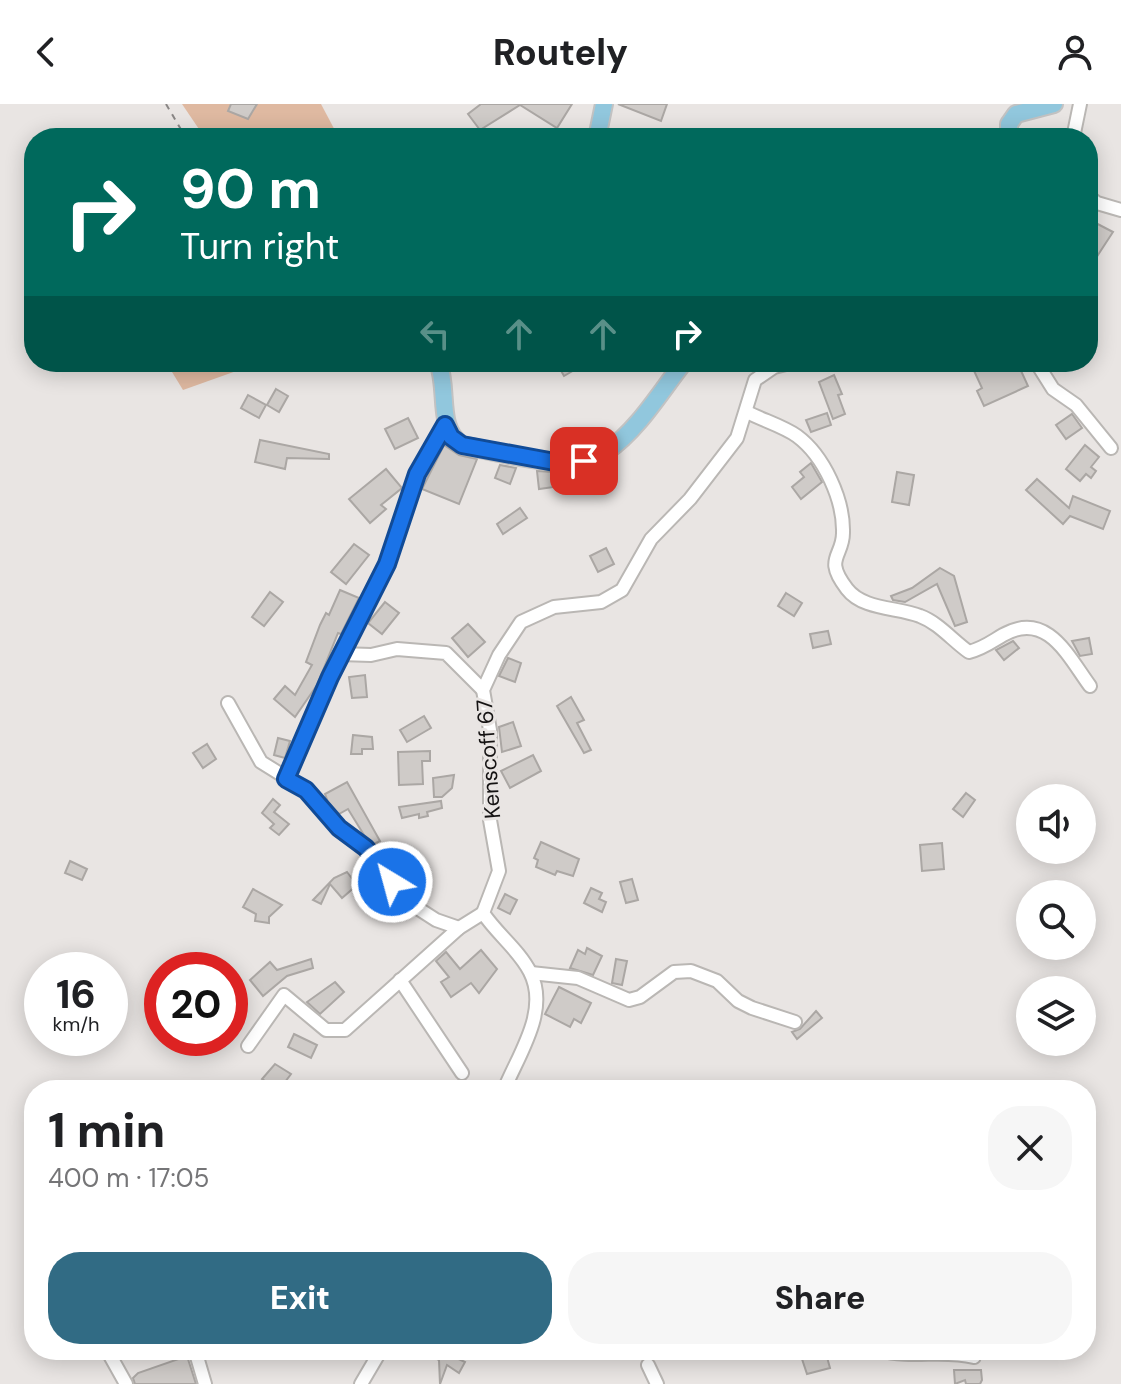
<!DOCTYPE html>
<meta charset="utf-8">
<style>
body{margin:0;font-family:"DM Sans",sans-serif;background:#f6f6f6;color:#202124;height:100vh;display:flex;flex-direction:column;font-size:30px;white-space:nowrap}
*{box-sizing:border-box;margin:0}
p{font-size:26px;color:#757577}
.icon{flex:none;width:44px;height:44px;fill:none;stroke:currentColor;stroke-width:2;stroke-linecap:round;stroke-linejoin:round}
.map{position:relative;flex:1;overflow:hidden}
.side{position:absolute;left:24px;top:976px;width:1072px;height:280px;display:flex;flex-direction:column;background:#fff;border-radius:32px;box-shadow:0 4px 20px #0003}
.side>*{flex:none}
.hud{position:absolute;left:24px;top:24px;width:1074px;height:244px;border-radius:32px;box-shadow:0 4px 20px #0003;background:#00695c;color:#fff;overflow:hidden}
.buttons{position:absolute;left:1016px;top:680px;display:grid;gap:16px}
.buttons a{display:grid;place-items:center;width:80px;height:80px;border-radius:50%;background:#fff;box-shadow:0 4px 20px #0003;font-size:40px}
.speed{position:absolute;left:24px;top:848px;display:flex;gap:16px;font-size:40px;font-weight:700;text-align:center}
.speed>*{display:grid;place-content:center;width:104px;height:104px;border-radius:50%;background:#fff;box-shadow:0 4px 20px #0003;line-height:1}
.speed small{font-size:20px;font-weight:400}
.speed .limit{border:12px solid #d22;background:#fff;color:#111}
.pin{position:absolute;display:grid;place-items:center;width:68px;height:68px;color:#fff;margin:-34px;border-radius:16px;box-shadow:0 4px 12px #0006}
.me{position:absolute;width:88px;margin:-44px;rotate:323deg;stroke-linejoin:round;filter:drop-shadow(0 0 6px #0008)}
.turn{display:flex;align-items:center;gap:28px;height:168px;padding:0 24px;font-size:36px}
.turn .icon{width:104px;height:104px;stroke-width:2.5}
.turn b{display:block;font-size:56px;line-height:68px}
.lanes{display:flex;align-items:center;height:76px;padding:0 24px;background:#0003;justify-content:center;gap:40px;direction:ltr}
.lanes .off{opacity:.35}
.round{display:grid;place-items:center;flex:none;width:84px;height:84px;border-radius:32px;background:#f6f6f6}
.summary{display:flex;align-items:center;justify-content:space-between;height:136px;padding:0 24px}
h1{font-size:48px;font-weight:800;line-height:60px}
.cta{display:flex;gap:16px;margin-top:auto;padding:16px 24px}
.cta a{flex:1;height:92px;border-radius:32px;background:#316b84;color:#fff;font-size:32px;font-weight:800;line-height:92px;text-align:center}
.cta a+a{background:#f6f6f6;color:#202124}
header{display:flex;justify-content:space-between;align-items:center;height:104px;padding:0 24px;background:#fff;font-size:36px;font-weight:800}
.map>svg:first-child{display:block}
.green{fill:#dfb9a1}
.building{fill:#cfcbc8;stroke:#aba7a4;stroke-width:2}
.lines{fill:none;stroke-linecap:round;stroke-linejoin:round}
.minor-casing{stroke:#bab7b4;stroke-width:16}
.major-casing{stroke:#c2c2c2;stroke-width:20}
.path{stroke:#8a8786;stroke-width:2;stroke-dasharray:6 6;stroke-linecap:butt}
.minor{stroke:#fff;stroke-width:12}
.major{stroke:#91c7dd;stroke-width:16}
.route-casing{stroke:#114b97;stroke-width:20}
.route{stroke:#1a73e8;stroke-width:14}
.labels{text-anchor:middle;stroke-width:6;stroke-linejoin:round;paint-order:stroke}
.street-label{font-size:22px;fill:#151313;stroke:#e9e5e3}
</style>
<header><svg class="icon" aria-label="back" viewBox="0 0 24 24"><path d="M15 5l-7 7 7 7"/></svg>Routely<svg class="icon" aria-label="person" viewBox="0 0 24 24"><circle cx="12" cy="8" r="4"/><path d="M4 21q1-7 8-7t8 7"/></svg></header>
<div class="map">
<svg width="1121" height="1280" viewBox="0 0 1121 1280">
<rect width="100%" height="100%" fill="#e9e5e3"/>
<g class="green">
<path d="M 182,0 L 321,0 L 339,34 L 205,34 Z"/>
<path d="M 189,258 L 259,258 L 259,259 L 183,286 L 172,268 Z"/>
</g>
<g class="building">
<path d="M 231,0 L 257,0 L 248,15 L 228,7 Z"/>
<path d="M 481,0 L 572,0 L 557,24 L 520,1 L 480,26 L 468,10 Z"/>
<path d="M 618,0 L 667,0 L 661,17 Z"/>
<path d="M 1088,115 L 1113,128 L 1094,157 L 1088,153 Z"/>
<path d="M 556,258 L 588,258 L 564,272 Z"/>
<path d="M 970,258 L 1017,258 L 1028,282 L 984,302 L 977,287 L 982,284 Z"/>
<path d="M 834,271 L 842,290 L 838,291 L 845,310 L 833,315 L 819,278 Z"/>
<path d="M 276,285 L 288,292 L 279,308 L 267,301 Z"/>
<path d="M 248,291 L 266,301 L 259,314 L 241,304 Z"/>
<path d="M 827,309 L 831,321 L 811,328 L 806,316 Z"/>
<path d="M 1072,310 L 1082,324 L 1066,335 L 1056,321 Z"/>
<path d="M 408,314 L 418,334 L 395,345 L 385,325 Z"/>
<path d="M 260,336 L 329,350 L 329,355 L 287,354 L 285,365 L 255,358 Z"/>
<path d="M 444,341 L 459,351 L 477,355 L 459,400 L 422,385 Z"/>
<path d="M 1085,341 L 1099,353 L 1091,363 L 1096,367 L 1091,374 L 1086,370 L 1080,377 L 1066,365 Z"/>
<path d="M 811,359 L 822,378 L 801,395 L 792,383 L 804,373 L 800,368 Z"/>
<path d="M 500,361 L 516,364 L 510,380 L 495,374 Z"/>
<path d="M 386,365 L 402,384 L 381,401 L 386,405 L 370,419 L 349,395 Z"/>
<path d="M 537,367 L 553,368 L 554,383 L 539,385 Z"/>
<path d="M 897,368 L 914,371 L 909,401 L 892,398 Z"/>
<path d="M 1037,375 L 1069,404 L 1073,392 L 1110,407 L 1103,425 L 1070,412 L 1063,420 L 1026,386 Z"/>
<path d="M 520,404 L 527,414 L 503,430 L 497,420 Z"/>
<path d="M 354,440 L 369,451 L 346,480 L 331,468 Z"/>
<path d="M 606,444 L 614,460 L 598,468 L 590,452 Z"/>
<path d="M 940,464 L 954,472 L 967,518 L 955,522 L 937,480 L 905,498 L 893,496 L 891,492 L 912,484 Z"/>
<path d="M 340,486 L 359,494 L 341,530 L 338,529 L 317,581 L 295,613 L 274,595 L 285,582 L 295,591 L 312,561 L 306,558 L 320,521 L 326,509 L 329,511 Z"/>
<path d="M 270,488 L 283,498 L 264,522 L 252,513 Z"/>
<path d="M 786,489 L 802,499 L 794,512 L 778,502 Z"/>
<path d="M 385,498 L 399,509 L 382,530 L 368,519 Z"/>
<path d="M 468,520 L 485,538 L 468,553 L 452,534 Z"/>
<path d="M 828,527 L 831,540 L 813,544 L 810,530 Z"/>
<path d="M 1089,534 L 1092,550 L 1080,552 L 1072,537 Z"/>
<path d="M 1013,537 L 1019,544 L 1004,556 L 996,546 Z"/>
<path d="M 508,554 L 521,559 L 515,578 L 499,572 Z"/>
<path d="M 365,571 L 367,593 L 352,594 L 349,573 Z"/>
<path d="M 571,593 L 584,616 L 577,619 L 591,646 L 584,649 L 557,602 Z"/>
<path d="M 424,612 L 431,624 L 407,638 L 400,626 Z"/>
<path d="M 513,618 L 521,642 L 502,648 L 499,623 Z"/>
<path d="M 353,631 L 372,633 L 373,645 L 362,645 L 362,650 L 351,650 Z"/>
<path d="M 278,634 L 290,637 L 285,654 L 274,651 Z"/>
<path d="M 207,640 L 216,655 L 203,664 L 193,649 Z"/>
<path d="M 430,647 L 430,657 L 422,657 L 423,680 L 399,681 L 398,648 Z"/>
<path d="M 533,651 L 541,667 L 510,684 L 501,667 Z"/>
<path d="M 454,671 L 452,684 L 442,693 L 434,693 L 433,674 Z"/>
<path d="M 347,678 L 380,737 L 374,740 L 364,731 L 348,705 L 339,710 L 328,698 L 325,690 Z"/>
<path d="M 966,689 L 975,696 L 963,713 L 953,705 Z"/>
<path d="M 273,695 L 280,701 L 274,708 L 289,720 L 279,731 L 270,724 L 274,720 L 262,709 Z"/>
<path d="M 441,697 L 442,704 L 427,708 L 428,712 L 419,714 L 419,710 L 402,714 L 399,703 Z"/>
<path d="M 541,738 L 579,755 L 573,772 L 557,767 L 555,771 L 536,763 L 538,756 L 534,754 Z"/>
<path d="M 942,739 L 944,765 L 922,767 L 920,741 Z"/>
<path d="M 405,745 L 412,764 L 397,770 L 386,753 Z"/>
<path d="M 70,757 L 87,765 L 82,776 L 65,769 Z"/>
<path d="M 347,768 L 357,781 L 342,794 L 330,780 L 321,800 L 313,796 L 334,774 Z"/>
<path d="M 632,775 L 638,796 L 626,799 L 620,778 Z"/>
<path d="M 591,784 L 602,789 L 599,795 L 606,798 L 602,808 L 584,799 Z"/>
<path d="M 253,785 L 282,801 L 269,813 L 269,819 L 255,817 L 256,810 L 243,803 Z"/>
<path d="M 505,790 L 517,796 L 510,810 L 498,804 Z"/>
<path d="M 587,844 L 602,852 L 593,871 L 570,864 L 578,846 L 585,850 Z"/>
<path d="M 481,846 L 497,865 L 479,889 L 471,879 L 451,893 L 441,878 L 449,873 L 436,857 L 446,848 L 460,865 Z"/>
<path d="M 311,855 L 313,864 L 287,872 L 263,892 L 250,876 L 270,858 L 277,866 Z"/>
<path d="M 616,855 L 627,857 L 622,881 L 612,879 Z"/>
<path d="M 335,878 L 344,888 L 320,910 L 307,898 Z"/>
<path d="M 559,883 L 591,899 L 581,919 L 574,915 L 570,923 L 545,910 Z"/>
<path d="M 816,907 L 822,914 L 797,935 L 792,928 L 800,925 Z"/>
<path d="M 294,930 L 317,941 L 311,954 L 288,943 Z"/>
<path d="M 275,960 L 291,970 L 279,986 L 262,975 Z"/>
<path d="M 825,1246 L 830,1264 L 807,1270 L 801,1252 Z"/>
<path d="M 450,1251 L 465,1258 L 459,1269 L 447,1261 L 440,1280 L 439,1256 L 431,1252 Z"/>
<path d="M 187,1252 L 196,1280 L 135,1280 L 133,1274 L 138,1269 Z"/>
<path d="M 954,1266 L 981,1266 L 982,1276 L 980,1280 L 966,1280 L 965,1276 L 955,1280 Z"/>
</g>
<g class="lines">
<defs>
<g id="minor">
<path d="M 1073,34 L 1080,0"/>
<path d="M 1088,92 L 1097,99 L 1121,106"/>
<path d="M 1036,258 L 1053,285 L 1076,301 L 1111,344"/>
<path d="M 747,308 C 762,316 783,322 797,332 C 824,352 844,396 843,429 C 843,453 823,454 847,485 C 863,506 898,503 920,512 C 939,519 953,537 969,548 C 984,544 991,538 1003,531 C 1047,506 1068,552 1090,582"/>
<path d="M 340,550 L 371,551 L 397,545 L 446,549 L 483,586"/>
<path d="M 228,599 L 261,658 L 306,686 L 339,724 L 366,744 L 408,798 L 436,816 L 459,824"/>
<path d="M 286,675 L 330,573 L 387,460 L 417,370 L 445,321"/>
<path d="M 531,869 L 578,874 L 629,896 L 640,893 L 674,868 L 691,867 L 717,877 L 738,897 L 752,904 L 795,918"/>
<path d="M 400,876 L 462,969"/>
<path d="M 248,942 L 284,891 L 326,926 L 345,926 L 459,824 L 483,809"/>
<path d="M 504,986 C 518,951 550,907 530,868 C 519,846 497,830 483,809 L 499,767 L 490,716 L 490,626 L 483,586 L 499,551 L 521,518 L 554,503 L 601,498 L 622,486 L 651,435 L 690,395 L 737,334 L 755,276 L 774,263 L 794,258"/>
<path d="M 107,1246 L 126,1280"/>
<path d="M 195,1246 L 205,1280"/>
<path d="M 880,1246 C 911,1255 943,1245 974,1253"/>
<path d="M 648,1261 L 657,1280"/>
<path d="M 361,1280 L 381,1246"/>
</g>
<g id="major">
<path d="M 597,34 L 604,0"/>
<path d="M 1009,34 L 1009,20 L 1016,10 L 1054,0"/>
<path d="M 438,258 C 449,286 436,324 462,341 C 501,349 573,370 607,347 C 638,326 661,287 684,258"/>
</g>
</defs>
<use href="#minor" class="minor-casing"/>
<use href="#major" class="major-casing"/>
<path class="path" d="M 166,0 L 186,34"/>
<use href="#minor" class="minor"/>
<use href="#major" class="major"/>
</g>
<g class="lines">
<defs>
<path id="route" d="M 392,778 L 366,744 L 339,724 L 306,686 L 286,675 L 330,573 L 387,460 L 417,370 L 445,321 L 451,333 L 462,341 L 560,359 L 584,357"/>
</defs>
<use href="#route" class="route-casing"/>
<use href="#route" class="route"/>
</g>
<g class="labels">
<g class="street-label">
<text transform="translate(488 655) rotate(-94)" y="8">Kenscoff 67</text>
</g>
</g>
</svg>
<div class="buttons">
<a><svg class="icon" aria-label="sound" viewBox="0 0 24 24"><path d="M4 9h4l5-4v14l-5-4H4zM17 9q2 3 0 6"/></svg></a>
<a><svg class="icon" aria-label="search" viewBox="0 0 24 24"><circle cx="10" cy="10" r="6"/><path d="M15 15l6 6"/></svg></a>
<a><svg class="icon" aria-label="layers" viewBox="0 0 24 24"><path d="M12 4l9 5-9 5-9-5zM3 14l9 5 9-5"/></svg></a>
</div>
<div class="speed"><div>16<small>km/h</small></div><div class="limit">20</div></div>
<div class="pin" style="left:584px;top:357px;background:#d93025"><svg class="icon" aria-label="arrive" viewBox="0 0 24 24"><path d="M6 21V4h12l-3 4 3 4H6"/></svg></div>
<svg class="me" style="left:392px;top:778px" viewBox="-20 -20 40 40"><circle r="17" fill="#1a73e8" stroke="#fff" stroke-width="3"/><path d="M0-11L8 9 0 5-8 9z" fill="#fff"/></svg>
<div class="hud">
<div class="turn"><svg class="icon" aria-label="right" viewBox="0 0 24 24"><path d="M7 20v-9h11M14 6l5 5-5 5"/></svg><div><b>90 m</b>Turn right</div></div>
<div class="lanes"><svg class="icon off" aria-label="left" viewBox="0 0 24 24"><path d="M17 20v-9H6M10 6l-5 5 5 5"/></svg><svg class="icon off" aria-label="ahead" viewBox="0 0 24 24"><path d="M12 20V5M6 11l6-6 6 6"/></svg><svg class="icon off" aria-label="ahead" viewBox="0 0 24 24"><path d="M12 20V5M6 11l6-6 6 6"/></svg><svg class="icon" aria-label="right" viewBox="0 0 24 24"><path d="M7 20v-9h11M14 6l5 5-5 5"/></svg></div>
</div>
<section class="side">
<div class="summary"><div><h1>1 min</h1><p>400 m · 17:05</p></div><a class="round"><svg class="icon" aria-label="close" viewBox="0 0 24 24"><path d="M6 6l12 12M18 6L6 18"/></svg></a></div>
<div class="cta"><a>Exit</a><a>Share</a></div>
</section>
</div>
